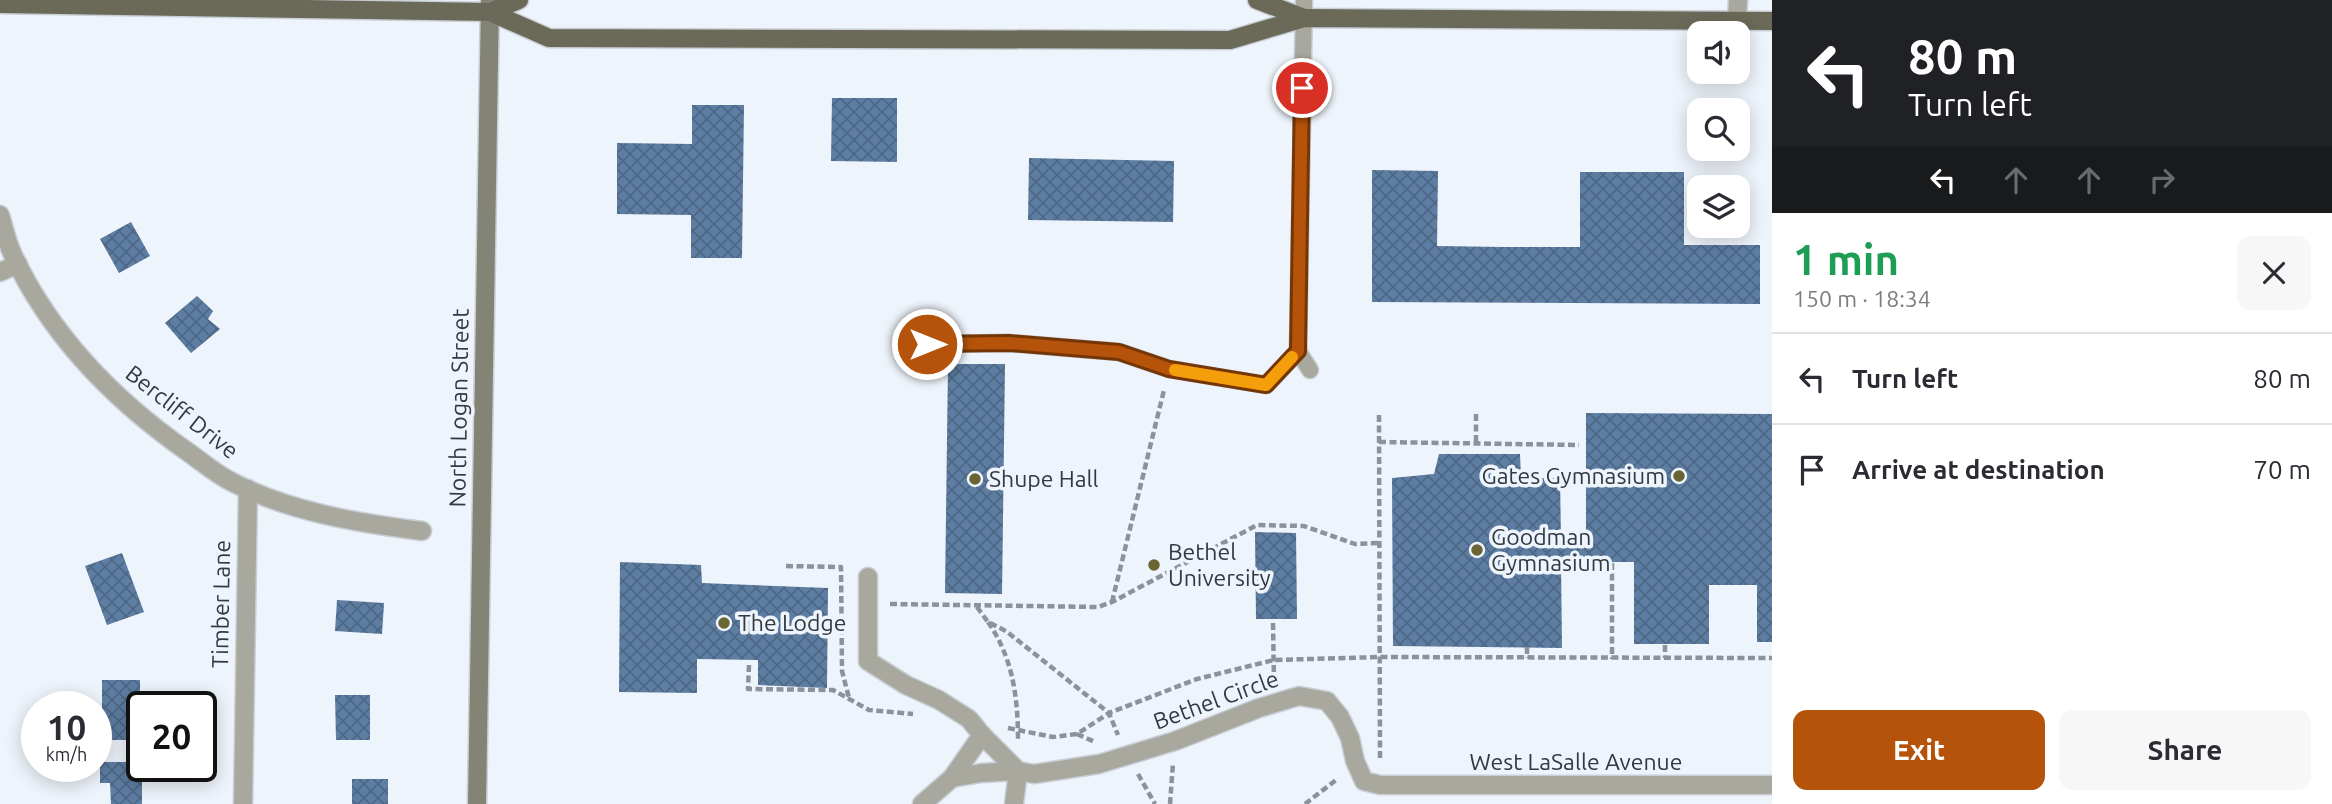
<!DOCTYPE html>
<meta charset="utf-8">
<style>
body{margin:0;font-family:Ubuntu,sans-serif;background:#f7f7f7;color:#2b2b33;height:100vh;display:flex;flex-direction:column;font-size:26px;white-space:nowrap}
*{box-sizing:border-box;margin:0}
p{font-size:23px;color:#7c7c81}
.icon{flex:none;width:38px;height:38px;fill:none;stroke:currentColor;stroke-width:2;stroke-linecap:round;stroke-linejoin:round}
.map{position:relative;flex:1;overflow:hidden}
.details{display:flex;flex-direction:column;background:#fff;width:560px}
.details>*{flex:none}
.hud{background:#202124;color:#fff;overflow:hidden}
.buttons{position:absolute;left:1687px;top:21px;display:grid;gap:14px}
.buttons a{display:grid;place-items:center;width:63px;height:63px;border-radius:14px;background:#fff;box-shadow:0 4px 18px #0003;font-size:35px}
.speed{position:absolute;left:21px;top:691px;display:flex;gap:14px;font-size:35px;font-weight:700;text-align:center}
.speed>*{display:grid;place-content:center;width:91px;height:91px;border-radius:50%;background:#fff;box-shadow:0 4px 18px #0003;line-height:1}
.speed small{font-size:18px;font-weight:400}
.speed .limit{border:4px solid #111;border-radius:10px;background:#fff;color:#111}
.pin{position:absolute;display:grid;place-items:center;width:60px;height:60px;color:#fff;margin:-30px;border:4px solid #fff;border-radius:50%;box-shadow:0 2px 7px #0007}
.me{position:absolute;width:77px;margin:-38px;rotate:90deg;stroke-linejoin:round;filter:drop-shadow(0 0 5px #0008)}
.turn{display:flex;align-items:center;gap:24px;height:147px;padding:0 21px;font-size:32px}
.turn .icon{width:91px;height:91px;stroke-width:2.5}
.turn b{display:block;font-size:49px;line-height:60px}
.lanes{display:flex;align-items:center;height:66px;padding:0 21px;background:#0003;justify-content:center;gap:35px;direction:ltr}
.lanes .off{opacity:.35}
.round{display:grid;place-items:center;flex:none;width:74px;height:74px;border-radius:14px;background:#f7f7f7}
.summary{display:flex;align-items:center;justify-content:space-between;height:119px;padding:0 21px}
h1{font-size:42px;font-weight:600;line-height:52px;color:#1e9e55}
.primary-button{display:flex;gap:14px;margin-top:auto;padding:14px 21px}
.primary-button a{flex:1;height:80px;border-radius:14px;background:#b45309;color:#fff;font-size:28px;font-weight:600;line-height:80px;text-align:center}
.primary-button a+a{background:#f7f7f7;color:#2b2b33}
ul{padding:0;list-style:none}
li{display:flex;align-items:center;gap:21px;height:91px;padding:0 21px;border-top:2px solid #e1e1e2}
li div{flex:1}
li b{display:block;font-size:26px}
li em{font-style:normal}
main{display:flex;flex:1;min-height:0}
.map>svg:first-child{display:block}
.building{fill:url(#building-cross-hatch)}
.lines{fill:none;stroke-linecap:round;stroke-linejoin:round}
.lane-casing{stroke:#c9cfd6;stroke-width:19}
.street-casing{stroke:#c9cfd6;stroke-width:21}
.secondary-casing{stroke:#c9cfd6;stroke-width:21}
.primary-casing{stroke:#c9cfd6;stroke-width:21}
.path{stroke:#8c9299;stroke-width:4.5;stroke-dasharray:7 3.5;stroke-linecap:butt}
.lane{stroke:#a8a89e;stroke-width:16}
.street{stroke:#a8a89e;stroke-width:18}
.secondary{stroke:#848476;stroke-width:18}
.primary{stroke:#6b6a59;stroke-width:18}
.route-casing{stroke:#753606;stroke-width:18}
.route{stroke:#b45309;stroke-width:12}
.slow{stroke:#f59e0b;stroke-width:12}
.poi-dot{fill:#6a6532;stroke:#eef4fb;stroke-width:2.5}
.labels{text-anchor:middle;stroke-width:7;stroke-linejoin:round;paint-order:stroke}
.street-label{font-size:23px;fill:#333941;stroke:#eef4fb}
.poi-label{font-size:23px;fill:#333941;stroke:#eef4fb;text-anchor:start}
</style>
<main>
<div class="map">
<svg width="1772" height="804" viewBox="0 0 1772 804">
<defs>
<pattern id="building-cross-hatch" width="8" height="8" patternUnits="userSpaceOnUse" patternTransform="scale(1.75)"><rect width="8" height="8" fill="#5d7da2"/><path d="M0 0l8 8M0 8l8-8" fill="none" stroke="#4d6786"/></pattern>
</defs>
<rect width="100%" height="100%" fill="#eef4fb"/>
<g class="building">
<path d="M 832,98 L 897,98 L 897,162 L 831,161 Z"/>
<path d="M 692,105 L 744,105 L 742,258 L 691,258 L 691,215 L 617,214 L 617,143 L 692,144 Z"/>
<path d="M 1029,158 L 1174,161 L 1173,222 L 1028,220 Z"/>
<path d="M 1372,170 L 1438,171 L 1437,246 L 1503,247 L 1580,247 L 1580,172 L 1684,172 L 1684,245 L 1760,245 L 1760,304 L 1372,302 Z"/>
<path d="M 131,222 L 150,256 L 119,273 L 100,239 Z"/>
<path d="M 197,296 L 213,311 L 208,319 L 220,329 L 191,353 L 165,323 Z"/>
<path d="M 948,364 L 1005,364 L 1002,594 L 945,593 Z"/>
<path d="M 1586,413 L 1772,414 L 1772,642 L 1757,642 L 1757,585 L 1709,585 L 1709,644 L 1634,644 L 1634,562 L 1561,562 L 1562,648 L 1393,646 L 1392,478 L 1434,474 L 1439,454 L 1520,454 L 1521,478 L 1560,478 L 1561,539 L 1586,540 Z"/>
<path d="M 1255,532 L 1296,533 L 1297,619 L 1256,619 Z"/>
<path d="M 122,553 L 144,612 L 107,625 L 85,566 Z"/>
<path d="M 620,562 L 701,565 L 702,583 L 828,588 L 827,688 L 758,685 L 758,660 L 697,659 L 697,693 L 619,692 Z"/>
<path d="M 337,600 L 384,603 L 382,634 L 335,631 Z"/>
<path d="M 102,680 L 140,680 L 140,740 L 103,740 L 103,729 L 96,729 L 96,714 L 102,714 Z"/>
<path d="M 335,695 L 370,695 L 370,740 L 336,740 Z"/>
<path d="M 100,762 L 134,762 L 135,780 L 142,780 L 142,804 L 111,804 L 110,783 L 100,783 Z"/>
<rect x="352" y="779" width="36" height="25"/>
</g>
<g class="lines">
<defs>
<g id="lane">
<path d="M 927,344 L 1009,343 L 1119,352 L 1169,369 L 1266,385 L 1298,351 L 1304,0"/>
<path d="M 1298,351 L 1310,370"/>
</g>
<g id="street">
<path d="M 1737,21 L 1738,0"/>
<path d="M 0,215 C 4,228 7,243 13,255 C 51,336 115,401 188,452 C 202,462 216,474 232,482 C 290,512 358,523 422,531"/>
<path d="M 0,272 L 18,264"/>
<path d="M 868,577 L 868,661 L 906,685 L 939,700 L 969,719 L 982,735 L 1018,771 L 1014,804"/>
<path d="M 952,778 L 982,735"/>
<path d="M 243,804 L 248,489"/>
<path d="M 922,804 L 952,778 L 981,773 L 1018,771 L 1034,774 L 1099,764 L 1175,741 L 1259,708 L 1299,696 L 1327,701 L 1340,717 L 1350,738 L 1355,761 L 1364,781 L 1380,785 L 1772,785"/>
</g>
<path id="secondary" d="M 477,804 L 490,0"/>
<g id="primary">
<path d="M 1257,0 L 1304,18"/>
<path d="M 0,4 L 490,12 L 519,0"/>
<path d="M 490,12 L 549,38 L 1230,40 L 1304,18 L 1772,21"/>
</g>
</defs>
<use href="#lane" class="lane-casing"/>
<use href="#street" class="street-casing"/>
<use href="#secondary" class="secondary-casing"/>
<use href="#primary" class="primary-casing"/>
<g class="path">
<path d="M 1476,414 L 1476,444"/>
<path d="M 1379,415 L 1380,758"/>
<path d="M 1379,442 L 1579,445"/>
<path d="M 1612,563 L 1612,659"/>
<path d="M 786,566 L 841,567 L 842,671 L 849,698"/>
<path d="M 1112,602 L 1164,390"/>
<path d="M 890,604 L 1098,607 L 1112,602 L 1257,525 L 1304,526 L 1355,544 L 1380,543"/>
<path d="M 977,607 L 988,622 L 1006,631 L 1109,713 L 1118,735"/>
<path d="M 988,622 C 1013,658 1018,698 1018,740"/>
<path d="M 1273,623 L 1274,681"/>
<path d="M 1665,645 L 1665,658"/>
<path d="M 1527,647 L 1527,658"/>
<path d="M 749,665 L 748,689 L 833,690 L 869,710 L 913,714"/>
<path d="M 1008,728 L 1053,737 L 1077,734 L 1109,713 L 1197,679 L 1274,660 L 1381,657 L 1772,658"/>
<path d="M 1077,734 L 1095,742"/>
<path d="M 1138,774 L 1155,804"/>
<path d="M 1170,804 L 1173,763"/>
<path d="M 1305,804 L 1336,780"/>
</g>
<use href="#lane" class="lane"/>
<use href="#street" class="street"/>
<use href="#secondary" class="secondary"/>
<use href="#primary" class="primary"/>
</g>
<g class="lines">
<defs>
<path id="route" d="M 927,344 L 1009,343 L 1119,352 L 1169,369 L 1266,385 L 1298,351 L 1302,88"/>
</defs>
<use href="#route" class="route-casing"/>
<use href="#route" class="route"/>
<path class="slow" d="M 1175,370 L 1266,385 L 1292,357"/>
</g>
<g class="poi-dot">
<circle cx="1679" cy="476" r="7"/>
<circle cx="975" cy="479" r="7"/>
<circle cx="1477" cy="550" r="7"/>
<circle cx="1154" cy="565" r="7"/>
<circle cx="724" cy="623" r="7"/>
</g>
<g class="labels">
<g class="street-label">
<text transform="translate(459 408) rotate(-89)" y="8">North Logan Street</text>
<text transform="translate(182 412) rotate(38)" y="8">Bercliff Drive</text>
<text transform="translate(221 604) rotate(-89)" y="8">Timber Lane</text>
<text transform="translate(1216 700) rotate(-20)" y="8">Bethel Circle</text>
<text x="1576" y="770">West LaSalle Avenue</text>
</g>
<g class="poi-label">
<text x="1665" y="484" text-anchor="end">Gates Gymnasium</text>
<text x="989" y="487">Shupe Hall</text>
<text x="1491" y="545">Goodman<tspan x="1491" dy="26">Gymnasium</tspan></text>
<text x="1168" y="560">Bethel<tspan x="1168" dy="26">University</tspan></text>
<text x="738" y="631">The Lodge</text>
</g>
</g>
</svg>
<div class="buttons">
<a><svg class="icon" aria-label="sound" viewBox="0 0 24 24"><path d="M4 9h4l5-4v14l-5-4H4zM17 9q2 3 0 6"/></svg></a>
<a><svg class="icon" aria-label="search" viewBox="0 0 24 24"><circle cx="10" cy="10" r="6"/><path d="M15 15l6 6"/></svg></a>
<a><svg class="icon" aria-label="layers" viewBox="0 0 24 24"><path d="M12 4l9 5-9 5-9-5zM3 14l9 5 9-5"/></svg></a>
</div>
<div class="speed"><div>10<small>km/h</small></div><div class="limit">20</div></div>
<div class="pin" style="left:1302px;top:88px;background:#d93025"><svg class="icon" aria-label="arrive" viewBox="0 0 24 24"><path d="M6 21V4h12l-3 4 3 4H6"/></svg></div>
<svg class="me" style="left:927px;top:344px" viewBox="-20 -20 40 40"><circle r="17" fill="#b45309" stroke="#fff" stroke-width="3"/><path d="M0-11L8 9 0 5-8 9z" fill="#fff"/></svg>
</div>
<section class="details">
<div class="hud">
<div class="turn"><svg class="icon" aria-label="left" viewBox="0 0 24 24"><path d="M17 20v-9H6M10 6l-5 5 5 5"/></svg><div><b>80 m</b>Turn left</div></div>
<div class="lanes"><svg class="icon" aria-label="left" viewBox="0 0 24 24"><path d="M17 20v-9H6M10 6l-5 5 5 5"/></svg><svg class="icon off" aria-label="ahead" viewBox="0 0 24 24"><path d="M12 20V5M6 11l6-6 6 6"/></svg><svg class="icon off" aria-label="ahead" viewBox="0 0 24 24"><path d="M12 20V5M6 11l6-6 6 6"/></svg><svg class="icon off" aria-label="right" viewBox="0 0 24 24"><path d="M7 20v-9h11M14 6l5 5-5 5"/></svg></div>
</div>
<div class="summary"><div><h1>1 min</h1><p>150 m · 18:34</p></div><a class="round"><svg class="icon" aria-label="close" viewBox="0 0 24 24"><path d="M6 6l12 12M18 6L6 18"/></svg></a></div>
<ul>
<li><svg class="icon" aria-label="left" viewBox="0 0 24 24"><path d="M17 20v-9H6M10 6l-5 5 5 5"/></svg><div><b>Turn left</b></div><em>80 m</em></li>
<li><svg class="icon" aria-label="arrive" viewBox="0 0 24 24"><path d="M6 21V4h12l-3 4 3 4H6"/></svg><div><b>Arrive at destination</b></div><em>70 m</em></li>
</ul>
<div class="primary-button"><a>Exit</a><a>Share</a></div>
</section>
</main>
